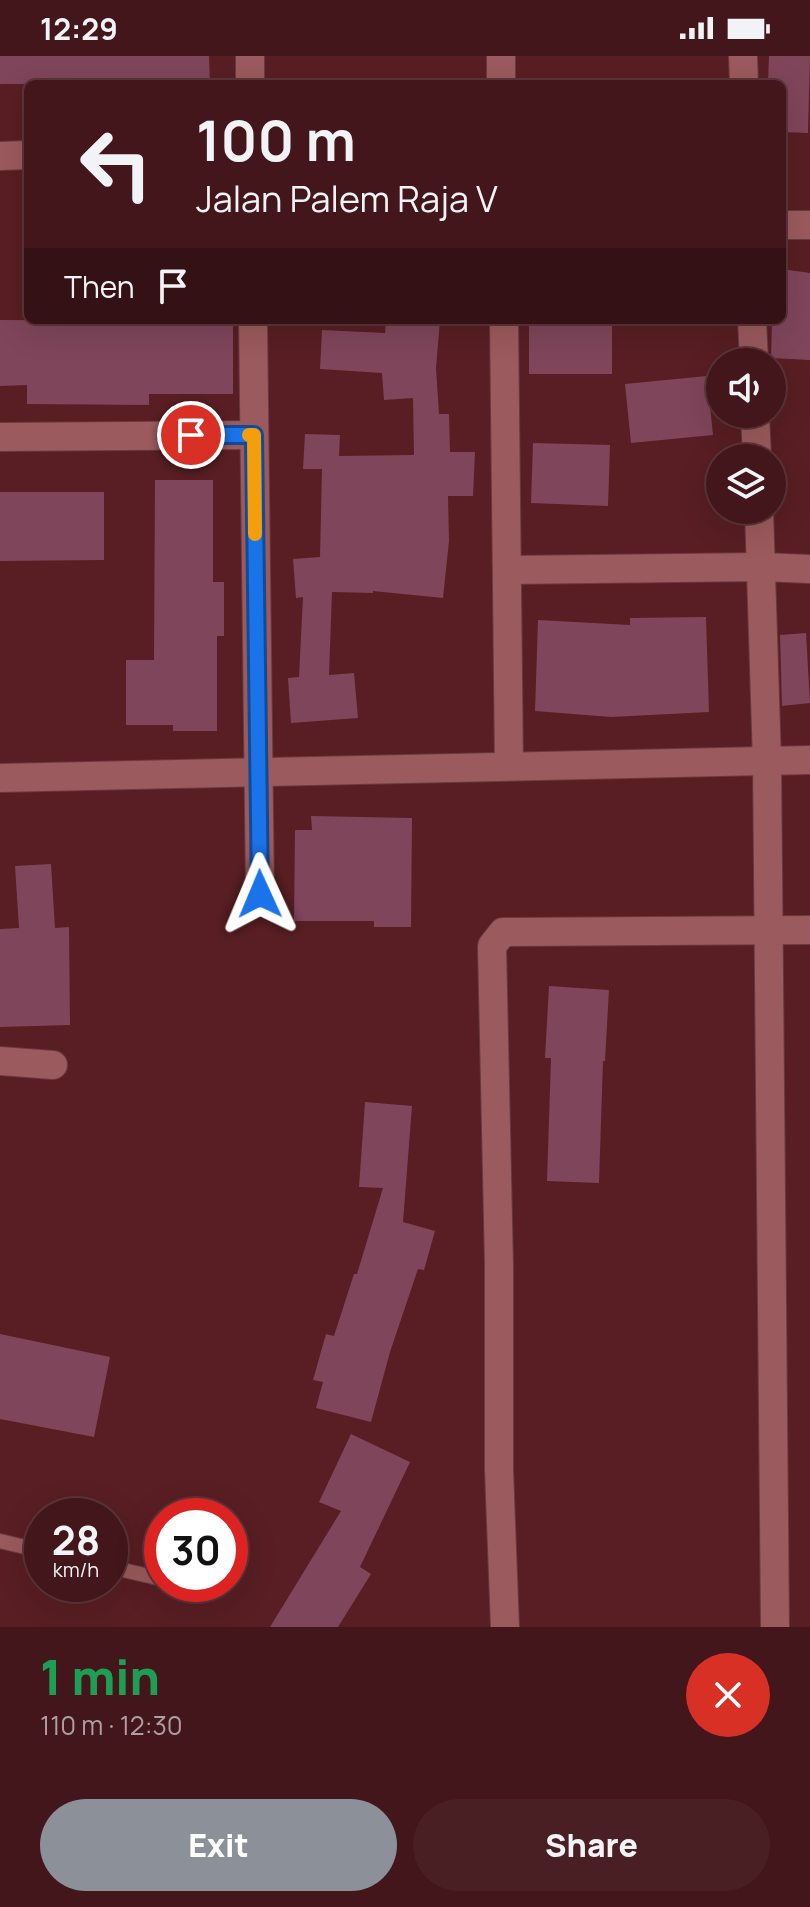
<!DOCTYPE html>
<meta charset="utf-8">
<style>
body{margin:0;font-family:Manrope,sans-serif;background:#491f23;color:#f1f3f6;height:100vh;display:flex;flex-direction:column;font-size:30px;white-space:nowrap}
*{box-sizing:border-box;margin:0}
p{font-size:26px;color:#ae9fa2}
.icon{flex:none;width:44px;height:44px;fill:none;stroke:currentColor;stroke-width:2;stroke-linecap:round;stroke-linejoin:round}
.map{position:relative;height:1571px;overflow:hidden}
.side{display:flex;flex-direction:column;background:#42161a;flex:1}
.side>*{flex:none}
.top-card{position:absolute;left:24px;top:24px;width:762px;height:244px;border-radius:12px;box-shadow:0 8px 32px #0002,0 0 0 2px #5a3539;background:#42161a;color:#f1f3f6;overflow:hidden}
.controls{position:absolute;left:706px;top:292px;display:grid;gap:16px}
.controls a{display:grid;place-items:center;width:80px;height:80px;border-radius:50%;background:#42161a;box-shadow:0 8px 32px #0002,0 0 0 2px #5a3539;font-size:40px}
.speed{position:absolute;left:24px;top:1442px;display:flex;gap:16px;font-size:40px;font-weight:700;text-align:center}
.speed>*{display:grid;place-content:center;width:104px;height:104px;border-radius:50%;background:#42161a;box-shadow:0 8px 32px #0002,0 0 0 2px #5a3539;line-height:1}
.speed small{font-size:20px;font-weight:400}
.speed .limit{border:12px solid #d22;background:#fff;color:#111}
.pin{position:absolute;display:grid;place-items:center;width:68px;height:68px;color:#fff;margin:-34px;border:4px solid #fff;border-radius:50%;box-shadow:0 2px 8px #0007}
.me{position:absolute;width:88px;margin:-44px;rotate:359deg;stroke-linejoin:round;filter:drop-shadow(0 0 6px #0008)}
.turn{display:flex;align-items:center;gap:28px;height:168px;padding:0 40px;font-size:36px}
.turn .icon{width:104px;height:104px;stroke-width:2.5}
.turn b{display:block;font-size:56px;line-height:68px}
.then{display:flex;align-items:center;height:76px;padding:0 40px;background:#0003;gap:16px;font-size:30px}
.round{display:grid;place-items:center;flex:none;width:84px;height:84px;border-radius:42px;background:#491f23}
.head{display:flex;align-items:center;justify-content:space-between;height:136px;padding:0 40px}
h1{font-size:48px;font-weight:800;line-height:60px;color:#1e9e55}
.button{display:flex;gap:16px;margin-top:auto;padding:16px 40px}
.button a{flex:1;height:92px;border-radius:48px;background:#8c9099;color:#fff;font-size:32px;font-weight:800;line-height:92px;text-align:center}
.button a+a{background:#491f23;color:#f1f3f6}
.status{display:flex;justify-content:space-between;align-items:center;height:56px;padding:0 40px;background:#42161a;direction:ltr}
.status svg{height:22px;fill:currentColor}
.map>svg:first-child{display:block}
.building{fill:#7f455a}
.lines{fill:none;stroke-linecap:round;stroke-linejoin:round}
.lane-casing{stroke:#683a42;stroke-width:16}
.street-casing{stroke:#683a42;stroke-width:30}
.lane{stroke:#9b5a5d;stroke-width:14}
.street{stroke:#9b5a5d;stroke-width:28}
.route-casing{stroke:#114b97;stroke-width:20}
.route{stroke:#1a73e8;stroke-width:14}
.slow{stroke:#f59e0b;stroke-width:14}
</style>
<div class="status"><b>12:29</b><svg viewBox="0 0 49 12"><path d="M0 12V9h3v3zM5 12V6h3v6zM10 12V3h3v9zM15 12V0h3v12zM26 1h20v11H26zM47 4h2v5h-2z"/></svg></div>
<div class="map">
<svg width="810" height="1571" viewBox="0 0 810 1571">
<rect width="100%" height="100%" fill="#581e23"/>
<g class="building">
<path d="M 0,0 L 209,0 L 210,28 L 0,28 Z"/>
<path d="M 769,0 L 810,0 L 808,77 L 782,76 L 782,28 L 768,28 Z"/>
<path d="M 782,213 L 810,217 L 810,304 L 771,302 L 772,265 L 782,265 Z"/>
<path d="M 0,264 L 233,265 L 233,338 L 149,338 L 149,349 L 27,348 L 27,329 L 0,330 Z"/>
<path d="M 386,264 L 440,264 L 436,312 L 439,358 L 449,358 L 450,396 L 475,396 L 473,440 L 448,440 L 449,485 L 443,542 L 373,535 L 373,537 L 332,536 L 329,619 L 354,617 L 358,662 L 291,667 L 288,622 L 299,621 L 303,541 L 296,542 L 293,503 L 320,501 L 322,413 L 303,413 L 305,378 L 340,379 L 339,400 L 414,399 L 413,342 L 384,344 L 382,317 L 320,313 L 322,274 L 385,277 Z"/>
<rect x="529" y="268" width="83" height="50"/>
<path d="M 707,320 L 713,379 L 631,387 L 625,328 Z"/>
<path d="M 533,387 L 610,389 L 608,450 L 531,447 Z"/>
<path d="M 155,424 L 213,424 L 213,526 L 224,526 L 224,580 L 217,580 L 217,675 L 173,675 L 173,669 L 126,669 L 126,604 L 154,604 Z"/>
<path d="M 0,436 L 104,436 L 104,504 L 0,505 Z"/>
<path d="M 706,561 L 709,656 L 611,661 L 535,655 L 538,564 L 630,569 L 630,562 Z"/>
<path d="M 806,577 L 810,647 L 782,650 L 780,579 Z"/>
<path d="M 311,760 L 412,762 L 411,871 L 374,871 L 374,865 L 294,865 L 295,774 L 312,774 Z"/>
<path d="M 51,808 L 55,872 L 69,871 L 70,969 L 0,971 L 0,873 L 19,872 L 15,810 Z"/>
<path d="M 549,930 L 609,934 L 605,1005 L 603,1005 L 599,1127 L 547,1125 L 551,1002 L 545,1002 Z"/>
<path d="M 365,1046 L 412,1050 L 403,1166 L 435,1175 L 424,1214 L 418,1213 L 390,1296 L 371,1366 L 316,1352 L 323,1326 L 313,1324 L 326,1278 L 334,1280 L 354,1218 L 357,1218 L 383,1132 L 359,1131 Z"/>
<path d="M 0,1278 L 110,1301 L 94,1381 L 0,1363 Z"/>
<path d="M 351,1378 L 410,1406 L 360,1511 L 371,1518 L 338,1571 L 270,1571 L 341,1455 L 319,1446 Z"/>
</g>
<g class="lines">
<defs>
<g id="lane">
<path d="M 0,1485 L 42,1495"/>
<path d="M 110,1511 L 162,1523"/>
<path d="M 181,1528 L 207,1534"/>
</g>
<g id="street">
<path d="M 250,0 L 250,28"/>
<path d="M 501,0 L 501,28"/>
<path d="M 743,0 L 744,28"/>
<path d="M 0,100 L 28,99"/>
<path d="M 782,169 L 810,169"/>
<path d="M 253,264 L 260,838"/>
<path d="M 504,264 L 509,710"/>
<path d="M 752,264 L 754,306"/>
<path d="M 755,358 L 757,402"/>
<path d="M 0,381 L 254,379"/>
<path d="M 759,454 L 767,705 L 775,1571"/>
<path d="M 507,514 L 761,511 L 810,513"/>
<path d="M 0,722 L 810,704"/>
<path d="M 0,1005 L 53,1009"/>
<path d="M 505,1571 L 499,1414 L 499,1210 L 492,890 L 503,876 L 810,874"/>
</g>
</defs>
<use href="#lane" class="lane-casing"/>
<use href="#street" class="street-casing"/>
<use href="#lane" class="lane"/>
<use href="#street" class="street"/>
</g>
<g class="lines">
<defs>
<path id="route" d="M 191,379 L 254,379 L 260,838"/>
</defs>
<use href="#route" class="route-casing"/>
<use href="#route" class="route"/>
<path class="slow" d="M 249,379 L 254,379 L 255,478"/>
</g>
</svg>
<div class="controls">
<a><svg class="icon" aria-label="sound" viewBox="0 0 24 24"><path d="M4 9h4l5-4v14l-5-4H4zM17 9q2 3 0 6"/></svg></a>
<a><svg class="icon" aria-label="layers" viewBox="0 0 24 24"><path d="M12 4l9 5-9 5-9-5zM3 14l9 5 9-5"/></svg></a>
</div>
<div class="speed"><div>28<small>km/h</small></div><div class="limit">30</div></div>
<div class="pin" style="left:191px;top:379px;background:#d93025"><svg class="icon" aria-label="arrive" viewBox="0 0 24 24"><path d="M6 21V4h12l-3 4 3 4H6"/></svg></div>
<svg class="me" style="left:260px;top:838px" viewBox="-20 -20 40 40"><path d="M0-17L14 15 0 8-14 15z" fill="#1a73e8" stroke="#fff" stroke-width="4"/></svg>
<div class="top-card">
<div class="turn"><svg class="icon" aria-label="left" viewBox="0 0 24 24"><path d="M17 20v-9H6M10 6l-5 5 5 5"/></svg><div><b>100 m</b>Jalan Palem Raja V</div></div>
<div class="then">Then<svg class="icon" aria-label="arrive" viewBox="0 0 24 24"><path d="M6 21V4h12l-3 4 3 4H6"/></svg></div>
</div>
</div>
<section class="side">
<div class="head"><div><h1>1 min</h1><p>110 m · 12:30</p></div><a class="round" style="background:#d93025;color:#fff"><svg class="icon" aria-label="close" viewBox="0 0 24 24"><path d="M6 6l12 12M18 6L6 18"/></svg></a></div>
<div class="button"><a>Exit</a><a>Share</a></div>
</section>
